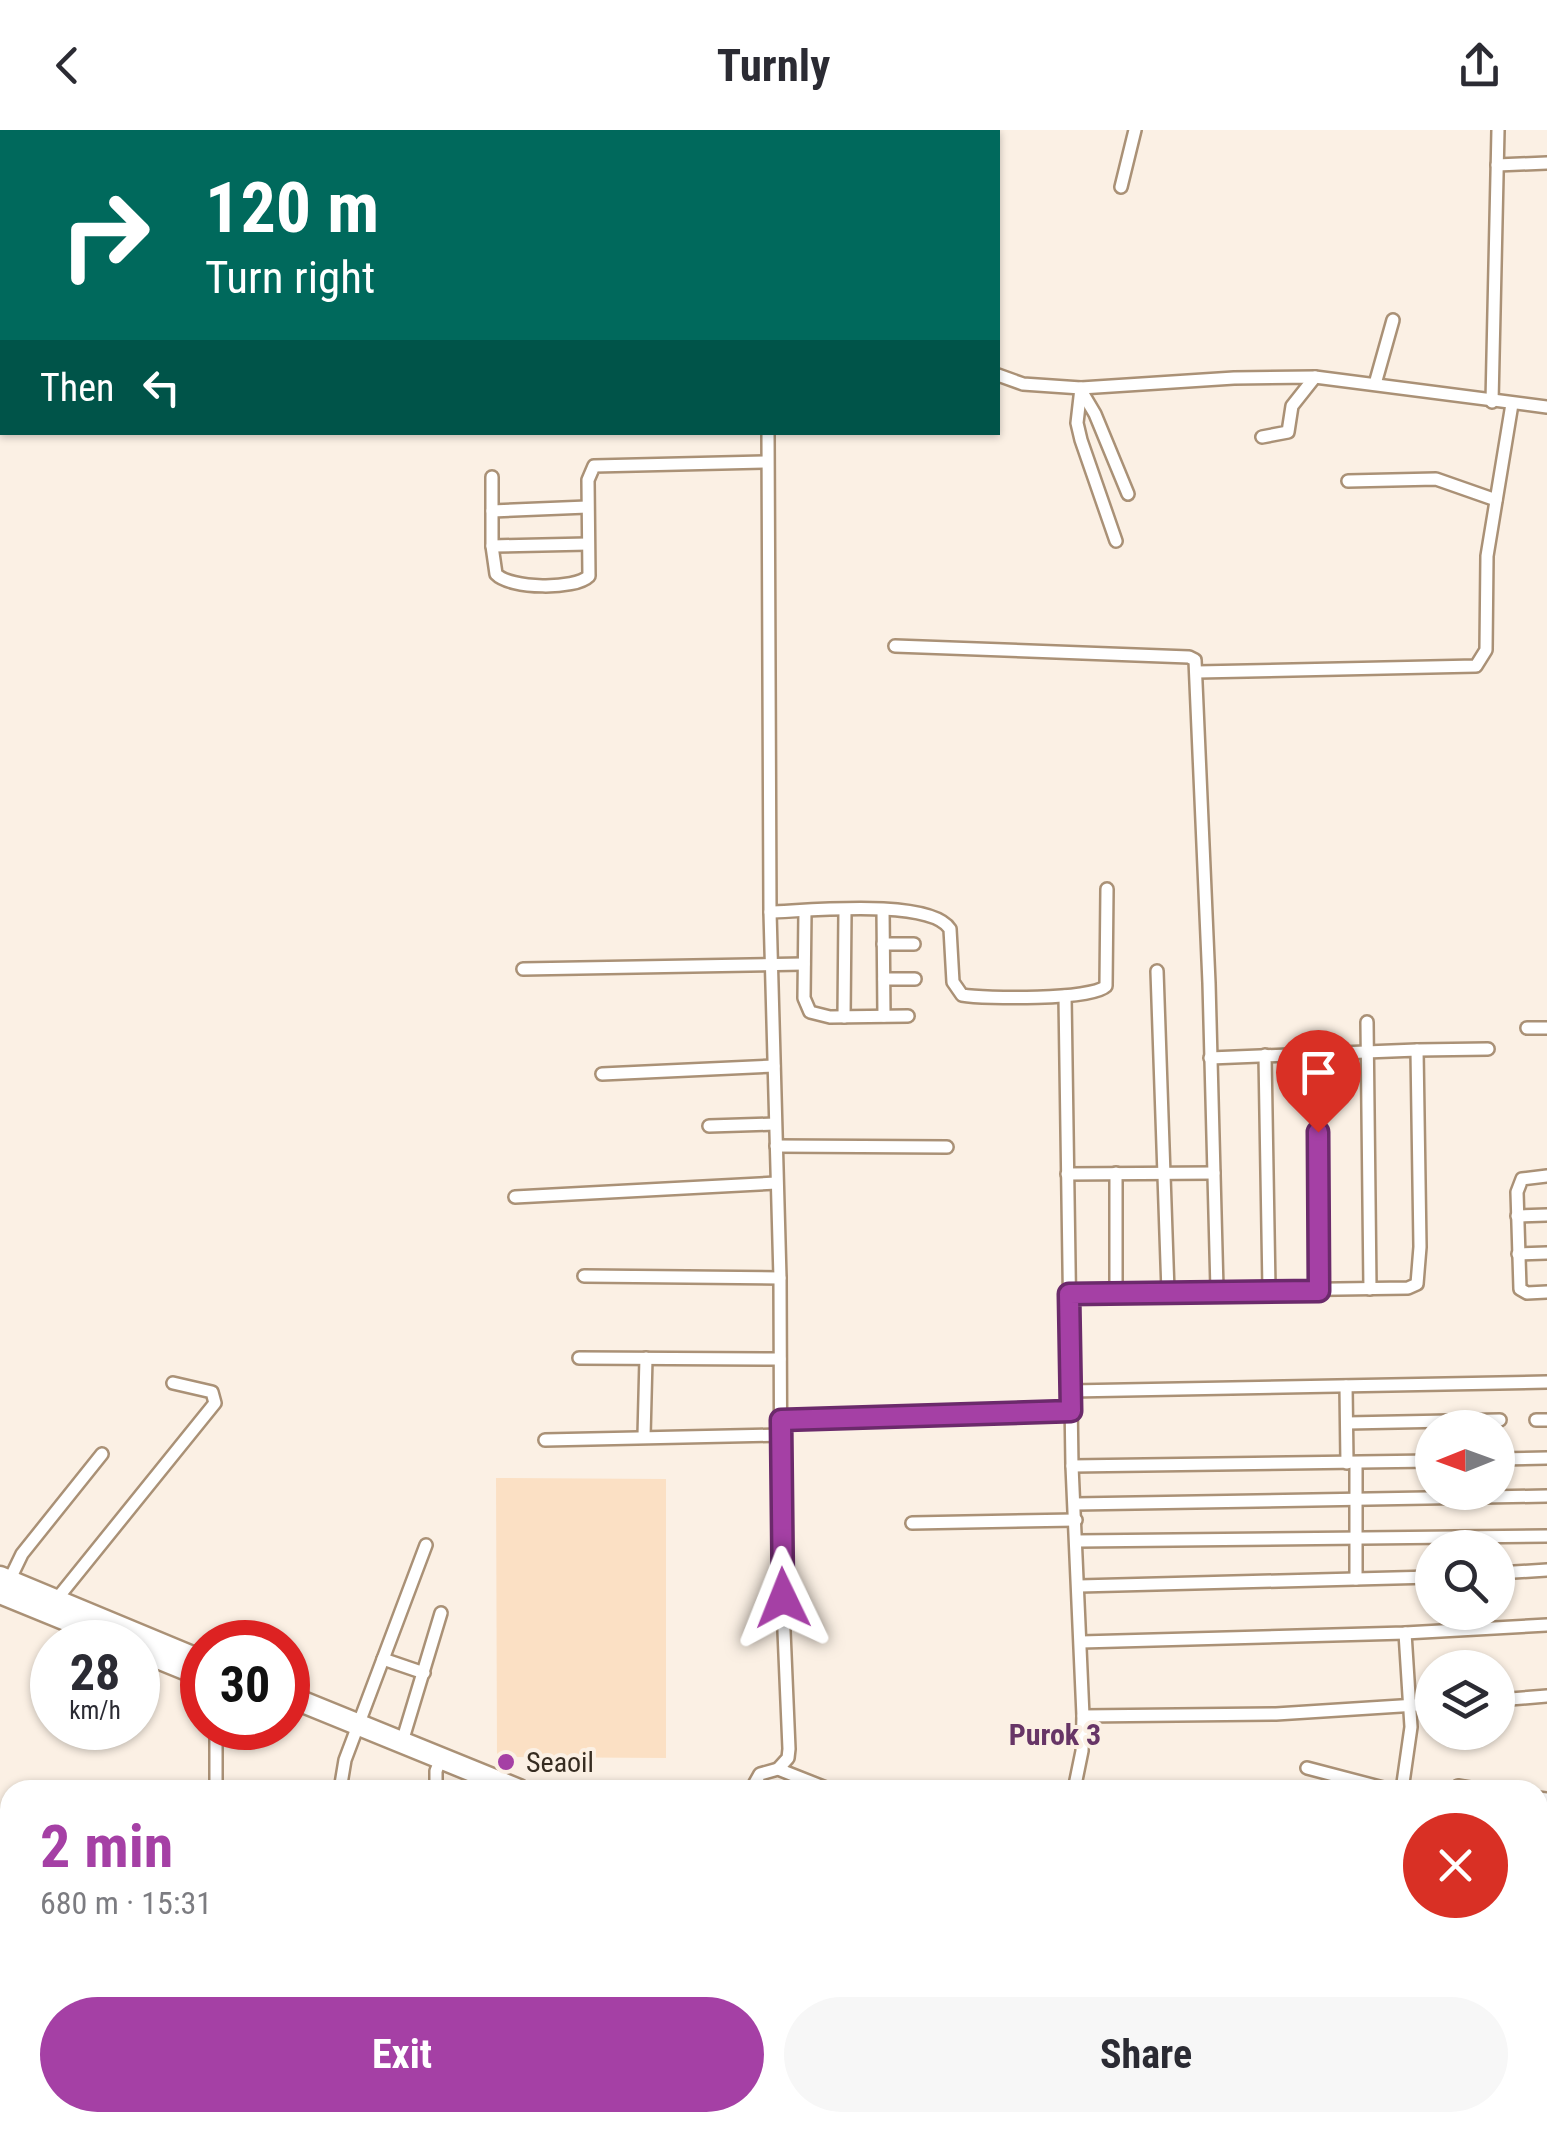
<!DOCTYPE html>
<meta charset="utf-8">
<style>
body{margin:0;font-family:"Roboto Condensed",sans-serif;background:#f7f7f7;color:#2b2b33;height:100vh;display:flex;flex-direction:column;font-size:38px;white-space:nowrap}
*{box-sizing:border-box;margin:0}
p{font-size:32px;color:#7c7c81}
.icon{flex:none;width:55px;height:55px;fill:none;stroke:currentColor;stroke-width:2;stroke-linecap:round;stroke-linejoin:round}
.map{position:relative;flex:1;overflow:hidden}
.details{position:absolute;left:0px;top:1650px;width:1548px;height:352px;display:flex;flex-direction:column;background:#fff;border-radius:30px 30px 0 0;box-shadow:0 2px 8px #0004}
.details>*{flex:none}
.guide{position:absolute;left:0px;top:0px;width:1000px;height:305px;box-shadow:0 2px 8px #0004;background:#00695c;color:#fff;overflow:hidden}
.needle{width:65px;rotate:269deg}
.controls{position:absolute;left:1415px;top:1280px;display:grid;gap:20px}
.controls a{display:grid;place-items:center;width:100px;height:100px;border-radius:50%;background:#fff;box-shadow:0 2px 8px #0004;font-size:50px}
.speed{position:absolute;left:30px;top:1490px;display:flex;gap:20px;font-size:50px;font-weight:700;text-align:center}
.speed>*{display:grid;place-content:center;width:130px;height:130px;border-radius:50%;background:#fff;box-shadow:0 2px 8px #0004;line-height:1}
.speed small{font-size:25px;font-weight:400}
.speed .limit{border:15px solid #d22;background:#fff;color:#111}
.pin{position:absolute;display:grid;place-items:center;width:85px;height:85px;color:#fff;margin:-102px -42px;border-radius:50% 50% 50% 0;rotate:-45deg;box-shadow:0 0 10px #0007}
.pin .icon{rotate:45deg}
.me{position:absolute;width:110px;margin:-55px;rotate:358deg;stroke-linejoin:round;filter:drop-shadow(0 0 8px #0008)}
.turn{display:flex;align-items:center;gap:35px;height:210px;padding:0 40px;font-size:45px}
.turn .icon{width:130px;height:130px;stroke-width:2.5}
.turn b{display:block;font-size:70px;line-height:85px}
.then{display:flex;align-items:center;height:95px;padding:0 40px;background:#0003;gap:20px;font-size:38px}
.round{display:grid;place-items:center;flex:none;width:105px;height:105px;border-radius:52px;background:#f7f7f7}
.summary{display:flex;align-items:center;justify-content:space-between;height:170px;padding:0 40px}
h1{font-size:60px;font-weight:700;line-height:75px;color:#a540a5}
.button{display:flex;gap:20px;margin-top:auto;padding:20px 40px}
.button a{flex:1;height:115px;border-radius:60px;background:#a540a5;color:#fff;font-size:40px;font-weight:700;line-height:115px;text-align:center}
.button a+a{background:#f7f7f7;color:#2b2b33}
header{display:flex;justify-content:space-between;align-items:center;height:130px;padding:0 40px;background:#fff;font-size:45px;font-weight:700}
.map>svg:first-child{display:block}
.built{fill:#fbe0c4}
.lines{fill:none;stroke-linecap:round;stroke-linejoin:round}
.street-casing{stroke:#aa9176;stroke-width:16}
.secondary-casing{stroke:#aa9176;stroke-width:20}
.highway-casing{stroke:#aa9176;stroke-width:25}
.street{stroke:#fff;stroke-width:11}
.secondary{stroke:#fff;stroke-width:15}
.highway{stroke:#fff;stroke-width:20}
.route-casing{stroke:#6b2a6b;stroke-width:25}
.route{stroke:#a540a5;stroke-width:18}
.poi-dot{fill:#a540a5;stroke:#fbf0e4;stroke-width:4}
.labels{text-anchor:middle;stroke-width:8;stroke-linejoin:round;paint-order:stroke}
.poi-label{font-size:28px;fill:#362c21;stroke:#fbf0e4;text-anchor:start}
.neighbourhood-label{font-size:30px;font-weight:bold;fill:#673566;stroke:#fbf0e4}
</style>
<header><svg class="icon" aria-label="back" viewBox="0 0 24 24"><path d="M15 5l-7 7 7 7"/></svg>Turnly<svg class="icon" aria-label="share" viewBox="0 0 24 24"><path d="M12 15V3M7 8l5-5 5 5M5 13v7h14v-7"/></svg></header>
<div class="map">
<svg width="1547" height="2001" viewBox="0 0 1547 2001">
<rect width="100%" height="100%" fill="#fbf0e4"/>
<g class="built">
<path d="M 496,1348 L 666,1349 L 666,1628 L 497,1627 Z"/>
<path d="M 1391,1993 L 1513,1993 L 1510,2001 L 1411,2001 Z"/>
</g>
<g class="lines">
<defs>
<g id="street">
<path d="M 755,0 L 755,2"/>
<path d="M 899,2 L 899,0"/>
<path d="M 987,2 L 987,0"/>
<path d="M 1497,35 L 1547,33"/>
<path d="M 1121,57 L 1135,0"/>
<path d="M 998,245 L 1023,254 L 1081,258 L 1234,248 L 1315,247 L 1547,277"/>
<path d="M 1375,254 L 1393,190"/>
<path d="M 1081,258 L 1077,293 L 1081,310 L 1116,411"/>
<path d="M 1082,262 L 1095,284 L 1128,364"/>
<path d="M 1492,272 L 1498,0"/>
<path d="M 768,302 L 770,782 L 780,1148 L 781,1430 L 789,1619 L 788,1628 L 778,1639"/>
<path d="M 1262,307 L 1288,302 L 1292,276 L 1315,247"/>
<path d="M 492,347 L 492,416 L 496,444 C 510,459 575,460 589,446 L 588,350 L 594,336 L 767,332"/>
<path d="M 1348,351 L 1436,349 L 1496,370"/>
<path d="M 492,381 L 587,377"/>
<path d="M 492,416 L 588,414"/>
<path d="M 895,516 L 1189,527 L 1195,530 L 1209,853 L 1217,1160"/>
<path d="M 1197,542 L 1476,536 L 1486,520 L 1487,426 L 1512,274"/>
<path d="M 883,780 L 884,886"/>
<path d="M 805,781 L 804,868 L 810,882 L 830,887 L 908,886"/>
<path d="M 770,782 C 806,781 930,768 950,799 L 953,852 L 962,865 C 985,869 1092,870 1106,856 L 1107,759"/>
<path d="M 883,814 L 914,814"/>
<path d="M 523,839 L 804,834"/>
<path d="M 1157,841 L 1168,1162"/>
<path d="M 884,849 L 915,849"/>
<path d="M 1065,866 L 1072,1336 L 1083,1586 L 1082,1621 L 1074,1660"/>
<path d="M 844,887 L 845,781"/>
<path d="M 1367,892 L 1370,1159"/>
<path d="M 1527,898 L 1547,898"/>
<path d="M 1417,920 L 1488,919"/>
<path d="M 1317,923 L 1319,1161"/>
<path d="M 1265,925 L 1269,1159"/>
<path d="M 602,944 L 774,936"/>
<path d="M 709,996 L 775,994"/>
<path d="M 776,1016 L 947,1017"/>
<path d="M 1116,1043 L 1116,1163"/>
<path d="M 1067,1044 L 1214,1043"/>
<path d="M 1547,1046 L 1522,1049 L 1517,1062 L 1520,1159 L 1527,1163 L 1547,1162"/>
<path d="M 515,1067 L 776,1053"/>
<path d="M 1517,1086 L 1547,1085"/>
<path d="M 1518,1124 L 1547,1123"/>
<path d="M 584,1146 L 780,1148"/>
<path d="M 1069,1163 L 1408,1158 L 1417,1154 L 1420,1117 L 1417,920 L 1210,928"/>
<path d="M 579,1228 L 780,1229"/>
<path d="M 1346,1256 L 1347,1333"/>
<path d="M 1071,1261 L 1547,1252"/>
<path d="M 781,1290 L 1071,1281"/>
<path d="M 1536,1290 L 1547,1290"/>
<path d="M 1347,1293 L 1500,1290"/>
<path d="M 644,1306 L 646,1228"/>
<path d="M 545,1310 L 781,1305"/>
<path d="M 1498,1329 L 1547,1328"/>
<path d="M 1072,1336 L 1432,1331"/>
<path d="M 1075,1374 L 1547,1366"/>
<path d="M 912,1393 L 1076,1390"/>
<path d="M 1078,1411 L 1547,1406"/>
<path d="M 1498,1443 L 1547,1440"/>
<path d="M 1356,1449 L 1356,1333"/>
<path d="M 9,1451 L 22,1424 L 102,1324"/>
<path d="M 1079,1456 L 1432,1447"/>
<path d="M 56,1470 L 215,1273 L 212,1262 L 173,1253"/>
<path d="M 1081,1512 L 1405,1503 L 1547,1495"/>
<path d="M 383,1529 L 424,1543"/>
<path d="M 1498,1570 L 1547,1566"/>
<path d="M 1083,1586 L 1276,1584 L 1432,1574"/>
<path d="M 402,1612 L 441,1483"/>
<path d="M 1307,1638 L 1391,1660"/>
<path d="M 1458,1656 L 1482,1660"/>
<path d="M 216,1660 L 216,1598"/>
<path d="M 340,1660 L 345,1630 L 426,1415"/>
<path d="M 436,1660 L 436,1641 L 441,1628"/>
<path d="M 751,1660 L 760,1644 L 778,1639 L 831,1660"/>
<path d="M 1402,1660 L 1411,1597 L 1405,1503"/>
<path d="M 1538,1668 L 1547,1669"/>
<path d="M 1538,1784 L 1547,1787"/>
<path d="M 1538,1887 L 1547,1891"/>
<path d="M 0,1985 L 10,1985"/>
<path d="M 340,1992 L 340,2001"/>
<path d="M 445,1992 L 445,2001"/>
<path d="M 628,1992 L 628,2001"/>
<path d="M 922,1992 L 943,2001"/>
<path d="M 1269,2001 L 1272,1992"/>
</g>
<g id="secondary">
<path d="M 1538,1948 L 1547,1926"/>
<path d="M 1515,2001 L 1519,1992"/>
</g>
<g id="highway">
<path d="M 0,1447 L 202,1531"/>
<path d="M 0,1463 L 120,1512"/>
<path d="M 138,1520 L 202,1546"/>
<path d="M 288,1566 L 519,1660"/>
<path d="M 1297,1992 L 1318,2001"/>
<path d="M 1334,1992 L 1355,2001"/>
</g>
</defs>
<use href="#street" class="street-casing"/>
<use href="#secondary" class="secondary-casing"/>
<use href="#highway" class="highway-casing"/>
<use href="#street" class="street"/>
<use href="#secondary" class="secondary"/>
<use href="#highway" class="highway"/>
</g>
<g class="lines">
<defs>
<path id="route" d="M 783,1468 L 781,1290 L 1071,1281 L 1069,1164 L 1319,1161 L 1318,1002"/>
</defs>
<use href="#route" class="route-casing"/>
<use href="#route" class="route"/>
</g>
<circle class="poi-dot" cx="506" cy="1632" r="10"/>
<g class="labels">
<g class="poi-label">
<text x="526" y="1642">Seaoil</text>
</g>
<g class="neighbourhood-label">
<text x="1055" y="1615">Purok 3</text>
</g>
</g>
</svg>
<div class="controls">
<a><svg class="needle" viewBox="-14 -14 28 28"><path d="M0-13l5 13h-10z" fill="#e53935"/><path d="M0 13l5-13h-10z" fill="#7c7c81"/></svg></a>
<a><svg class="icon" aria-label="search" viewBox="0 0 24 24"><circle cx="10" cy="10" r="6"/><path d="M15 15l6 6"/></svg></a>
<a><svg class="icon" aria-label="layers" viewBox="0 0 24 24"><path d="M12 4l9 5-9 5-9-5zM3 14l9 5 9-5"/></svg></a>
</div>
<div class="speed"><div>28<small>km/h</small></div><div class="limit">30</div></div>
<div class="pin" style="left:1318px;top:1002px;background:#d93025"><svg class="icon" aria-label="arrive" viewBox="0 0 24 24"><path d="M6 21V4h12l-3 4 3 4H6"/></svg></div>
<svg class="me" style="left:783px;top:1468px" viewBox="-20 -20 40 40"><path d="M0-17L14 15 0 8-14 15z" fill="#a540a5" stroke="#fff" stroke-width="4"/></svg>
<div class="guide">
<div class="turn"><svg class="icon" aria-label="right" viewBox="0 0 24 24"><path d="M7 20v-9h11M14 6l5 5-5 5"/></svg><div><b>120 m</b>Turn right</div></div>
<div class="then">Then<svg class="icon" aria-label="left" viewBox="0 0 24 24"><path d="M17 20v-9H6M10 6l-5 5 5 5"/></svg></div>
</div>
<section class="details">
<div class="summary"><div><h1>2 min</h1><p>680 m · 15:31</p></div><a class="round" style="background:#d93025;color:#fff"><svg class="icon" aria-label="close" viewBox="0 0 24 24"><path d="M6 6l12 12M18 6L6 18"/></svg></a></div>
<div class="button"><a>Exit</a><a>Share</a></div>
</section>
</div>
